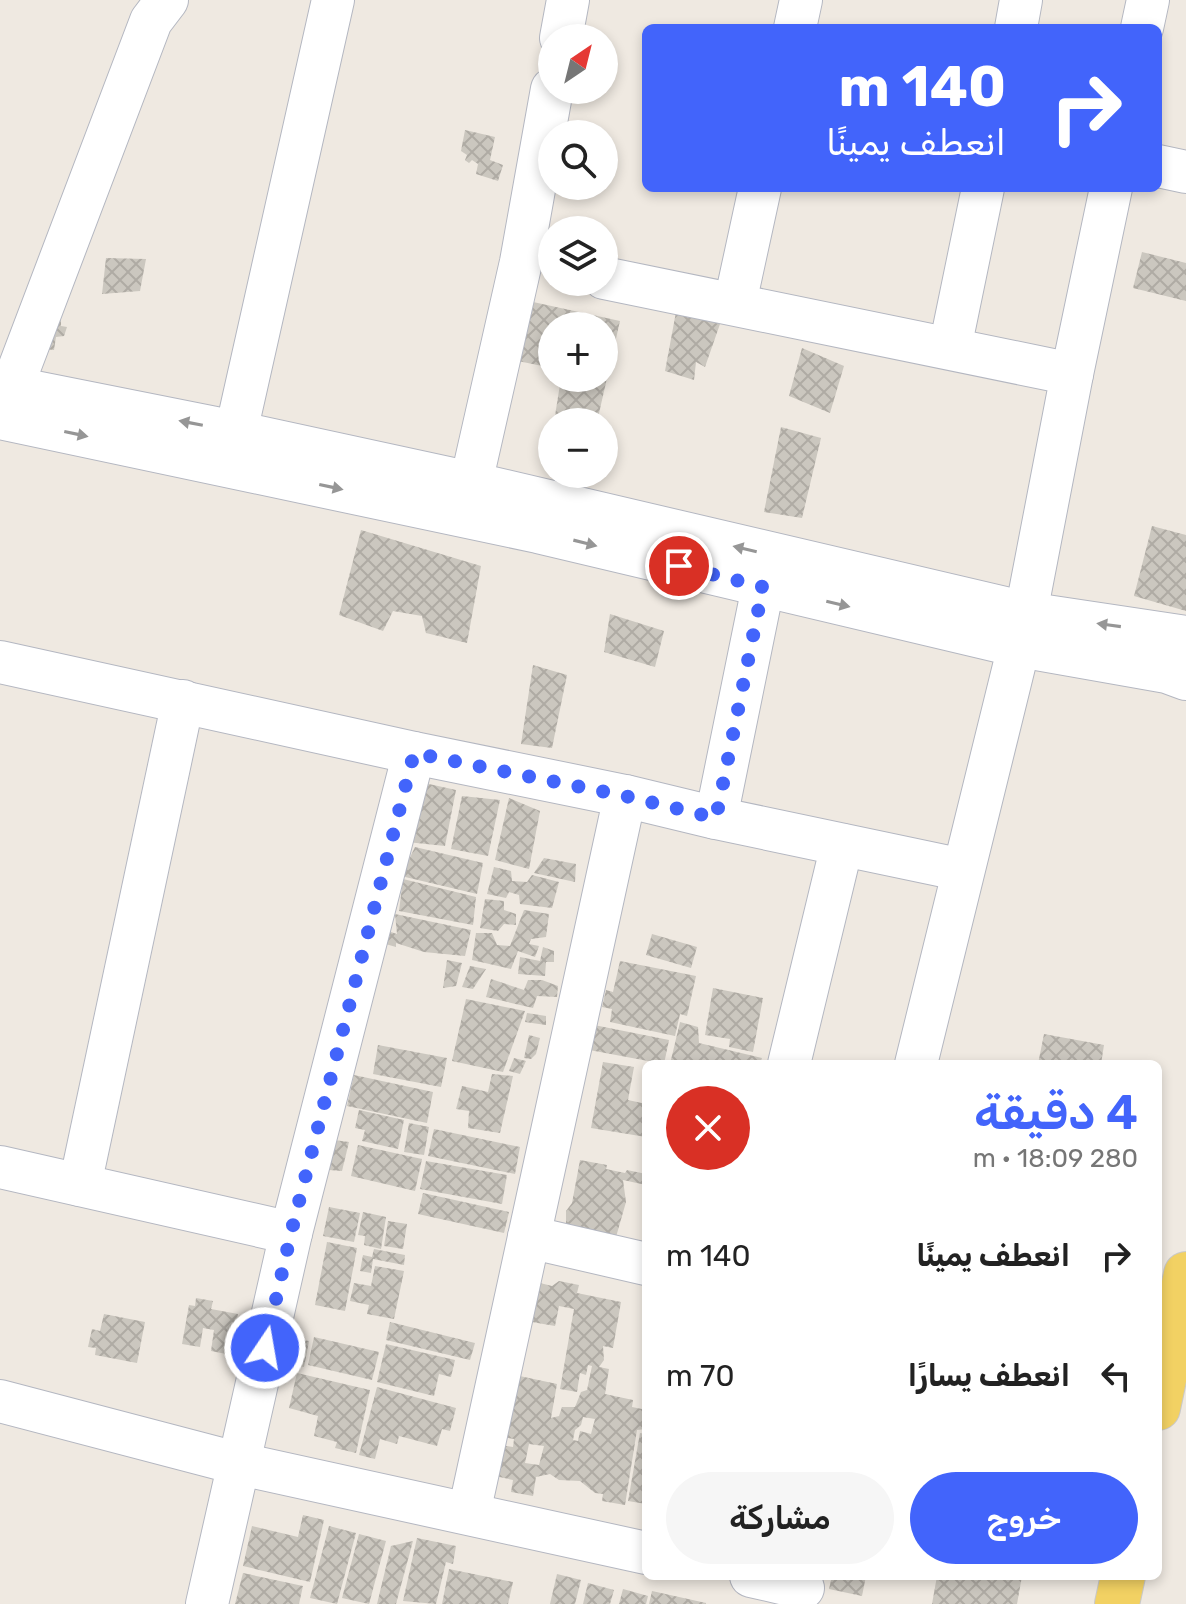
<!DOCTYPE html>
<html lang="ar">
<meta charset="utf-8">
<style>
body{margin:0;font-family:Rubik,"Noto Sans Arabic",sans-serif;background:#f6f6f6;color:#222;direction:rtl;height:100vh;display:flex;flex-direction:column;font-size:30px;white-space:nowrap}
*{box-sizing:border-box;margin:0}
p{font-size:26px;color:#767676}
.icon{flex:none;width:44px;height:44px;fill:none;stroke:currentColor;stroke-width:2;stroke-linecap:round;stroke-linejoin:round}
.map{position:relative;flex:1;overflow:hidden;direction:ltr}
.details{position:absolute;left:642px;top:1060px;width:520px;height:520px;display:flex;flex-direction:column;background:#fff;border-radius:12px;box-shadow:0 4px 12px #0003;direction:rtl}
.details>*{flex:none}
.top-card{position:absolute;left:642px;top:24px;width:520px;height:168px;border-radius:12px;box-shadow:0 4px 12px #0003;direction:rtl;background:#4264fb;color:#fff;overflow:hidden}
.needle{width:52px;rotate:35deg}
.tools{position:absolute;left:538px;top:24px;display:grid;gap:16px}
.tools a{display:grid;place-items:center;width:80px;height:80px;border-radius:50%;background:#fff;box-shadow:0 4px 12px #0003;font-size:40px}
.pin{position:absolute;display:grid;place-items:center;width:68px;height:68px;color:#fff;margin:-34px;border:4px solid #fff;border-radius:50%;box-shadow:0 2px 8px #0007}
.me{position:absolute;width:88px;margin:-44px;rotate:12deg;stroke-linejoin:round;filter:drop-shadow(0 0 6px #0008)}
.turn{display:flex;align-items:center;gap:28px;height:168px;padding:0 24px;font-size:36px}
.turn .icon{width:104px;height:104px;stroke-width:2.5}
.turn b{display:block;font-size:56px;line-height:68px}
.round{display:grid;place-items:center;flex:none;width:84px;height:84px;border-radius:42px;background:#f6f6f6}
.overview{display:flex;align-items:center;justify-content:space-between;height:136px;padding:0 24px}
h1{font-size:48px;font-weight:600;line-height:60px;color:#4264fb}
.cta{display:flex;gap:16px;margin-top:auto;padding:16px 24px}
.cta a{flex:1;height:92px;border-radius:48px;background:#4264fb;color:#fff;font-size:32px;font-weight:600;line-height:92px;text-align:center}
.cta a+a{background:#f6f6f6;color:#222}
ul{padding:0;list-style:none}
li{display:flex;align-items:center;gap:24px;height:120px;padding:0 24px}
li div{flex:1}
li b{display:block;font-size:30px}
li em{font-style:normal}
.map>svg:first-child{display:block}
.building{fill:url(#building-cross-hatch);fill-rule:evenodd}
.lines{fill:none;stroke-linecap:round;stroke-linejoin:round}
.minor-casing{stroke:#b4b7c1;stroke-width:44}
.major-casing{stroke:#c9c9c9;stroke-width:46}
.minor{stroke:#fff;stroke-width:42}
.major{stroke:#f2d163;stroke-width:44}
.oneway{fill:#969696}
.route{stroke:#4264fb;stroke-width:14;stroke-dasharray:0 25.2}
</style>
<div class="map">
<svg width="1186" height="1604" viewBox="0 0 1186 1604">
<defs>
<pattern id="building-cross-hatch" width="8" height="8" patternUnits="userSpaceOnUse" patternTransform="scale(2)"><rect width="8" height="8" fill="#cbc7bf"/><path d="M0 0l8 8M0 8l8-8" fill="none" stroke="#afaba4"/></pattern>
</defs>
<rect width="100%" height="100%" fill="#efe9e1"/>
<g class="building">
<path d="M 465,130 L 495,137 L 490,160 L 503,165 L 498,181 L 476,174 L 478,164 L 472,160 L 469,163 L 465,160 L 467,155 L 461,151 Z"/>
<path d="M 1142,252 L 1186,263 L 1186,301 L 1133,288 Z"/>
<path d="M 106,258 L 146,259 L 140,291 L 102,294 Z"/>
<path d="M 524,300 L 620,321 L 597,422 L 554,422 L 561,378 L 604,378 L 604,326 L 552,326 L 552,368 L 513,360 Z"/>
<path d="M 61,310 L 61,326 L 67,327 L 64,336 L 56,337 L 54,350 L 43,349 Z"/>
<path d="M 676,312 L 720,324 L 705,367 L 696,362 L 694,380 L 665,371 Z"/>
<path d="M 802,348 L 844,366 L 830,413 L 789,396 Z"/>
<path d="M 781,427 L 821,438 L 802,518 L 764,512 Z"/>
<path d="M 1152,526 L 1186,535 L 1186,611 L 1134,596 Z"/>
<path d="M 361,530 L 481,566 L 467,643 L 426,633 L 422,616 L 393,611 L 383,631 L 339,615 Z"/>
<path d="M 610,614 L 664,631 L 655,667 L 604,652 Z"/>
<path d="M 533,665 L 567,675 L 552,748 L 521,744 Z"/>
<path d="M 420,782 L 456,790 L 445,846 L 407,842 Z"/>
<path d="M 462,796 L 500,800 L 488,856 L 451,849 Z"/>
<path d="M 509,798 L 540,811 L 529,869 L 495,860 Z"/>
<path d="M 415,847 L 483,863 L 477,894 L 401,876 Z"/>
<path d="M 544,858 L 576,864 L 575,882 L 534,873 Z"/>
<path d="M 494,867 L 511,871 L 512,881 L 527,882 L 532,875 L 559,882 L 552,908 L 520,904 L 519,895 L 509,892 L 506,898 L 487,894 Z"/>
<path d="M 403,879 L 476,897 L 473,925 L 399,911 Z"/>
<path d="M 485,899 L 504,901 L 504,910 L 516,914 L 516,925 L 504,924 L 498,931 L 480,928 Z"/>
<path d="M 524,910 L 549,914 L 546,937 L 531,939 L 529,944 L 539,946 L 535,957 L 518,951 L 511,969 L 472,960 L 476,933 L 492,933 L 497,945 L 510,946 Z"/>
<path d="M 395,914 L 471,930 L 465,956 L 424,952 L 396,943 L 396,947 L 375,941 L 379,928 L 397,934 Z"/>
<path d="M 652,934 L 697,947 L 691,968 L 646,955 Z"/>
<path d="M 543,947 L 554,951 L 554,962 L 546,962 L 545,976 L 518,974 L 520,957 L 540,961 Z"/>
<path d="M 447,960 L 462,963 L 456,986 L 443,988 Z"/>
<path d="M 620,961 L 696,976 L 687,1016 L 680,1014 L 675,1036 L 610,1022 L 612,1009 L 602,1007 L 606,990 L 613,992 Z"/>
<path d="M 470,966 L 486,969 L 473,989 L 462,987 Z"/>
<path d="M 491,979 L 524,990 L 528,980 L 542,980 L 558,986 L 557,997 L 537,996 L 533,1008 L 486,997 Z"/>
<path d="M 713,988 L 763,998 L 753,1052 L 729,1047 L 730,1039 L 705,1035 Z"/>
<path d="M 466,999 L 525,1011 L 503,1072 L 452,1061 Z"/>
<path d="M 527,1013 L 546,1016 L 546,1025 L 525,1022 Z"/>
<path d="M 680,1022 L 698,1027 L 699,1043 L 762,1058 L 760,1064 L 670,1064 Z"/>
<path d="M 589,1024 L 669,1040 L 664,1064 L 584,1049 Z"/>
<path d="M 1044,1034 L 1104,1045 L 1101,1064 L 1038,1064 Z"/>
<path d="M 529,1035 L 540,1038 L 536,1054 L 531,1059 L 524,1058 Z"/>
<path d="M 378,1045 L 447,1058 L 441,1087 L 373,1074 Z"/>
<path d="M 514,1058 L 526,1061 L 520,1074 L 509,1071 Z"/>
<path d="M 603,1062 L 634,1067 L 628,1100 L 646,1104 L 646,1137 L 591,1128 Z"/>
<path d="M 492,1074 L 513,1076 L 500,1133 L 468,1128 L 469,1111 L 456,1109 L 462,1086 L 488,1092 Z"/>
<path d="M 354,1075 L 433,1092 L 427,1123 L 347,1106 Z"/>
<path d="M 359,1110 L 404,1120 L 398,1149 L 362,1141 L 365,1130 L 355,1128 Z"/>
<path d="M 409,1123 L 429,1127 L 424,1155 L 404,1152 Z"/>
<path d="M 434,1129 L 520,1147 L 515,1174 L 428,1156 Z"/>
<path d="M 334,1140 L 349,1142 L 342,1171 L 329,1170 Z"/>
<path d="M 358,1145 L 422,1159 L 415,1191 L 351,1176 Z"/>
<path d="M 580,1160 L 607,1165 L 606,1169 L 625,1173 L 627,1170 L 646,1174 L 646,1185 L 623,1180 L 626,1202 L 616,1237 L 566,1232 L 566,1211 L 572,1203 Z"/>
<path d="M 426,1161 L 507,1175 L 502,1204 L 420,1189 Z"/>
<path d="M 423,1193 L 509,1212 L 504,1233 L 418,1214 Z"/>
<path d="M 329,1207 L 360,1213 L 354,1242 L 323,1236 Z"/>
<path d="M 363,1212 L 386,1217 L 381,1249 L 364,1245 L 365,1236 L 358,1235 Z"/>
<path d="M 388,1221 L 407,1224 L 403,1249 L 384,1246 Z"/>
<path d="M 327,1242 L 357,1248 L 345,1311 L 315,1305 Z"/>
<path d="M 374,1249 L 405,1255 L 404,1265 L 373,1259 L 371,1273 L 360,1271 L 363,1255 L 372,1257 Z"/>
<path d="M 375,1266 L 404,1271 L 394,1319 L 367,1314 L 369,1305 L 350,1301 L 354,1283 L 371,1286 Z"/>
<path d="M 559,1281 L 579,1285 L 577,1293 L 621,1302 L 613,1348 L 603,1346 L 604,1360 L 599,1367 L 609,1369 L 605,1394 L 633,1400 L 632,1407 L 642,1409 L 643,1404 L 646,1405 L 646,1429 L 637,1430 L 625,1505 L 602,1501 L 603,1494 L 595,1493 L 580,1481 L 559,1480 L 550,1474 L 536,1477 L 533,1496 L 511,1492 L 513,1480 L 495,1476 L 500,1445 L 513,1447 L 514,1439 L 503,1437 L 515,1375 L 557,1384 L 551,1418 L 559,1416 L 562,1407 L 575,1407 L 581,1392 L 587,1390 L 592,1366 L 588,1365 L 586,1375 L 580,1373 L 577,1392 L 560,1389 L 574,1309 L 559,1306 L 555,1326 L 532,1322 L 540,1283 L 552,1286 ZM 583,1417 L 595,1419 L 591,1434 L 580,1431 L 578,1441 L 573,1440 L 575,1430 L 581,1425 ZM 529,1444 L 544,1446 L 539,1465 L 525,1463 Z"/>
<path d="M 196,1298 L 213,1301 L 211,1309 L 238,1314 L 231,1355 L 211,1351 L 214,1330 L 203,1328 L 200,1347 L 182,1344 L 189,1305 L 195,1306 Z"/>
<path d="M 104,1314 L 145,1322 L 137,1363 L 95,1355 L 96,1348 L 88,1347 L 92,1329 L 100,1331 Z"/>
<path d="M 390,1322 L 475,1343 L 470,1360 L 386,1340 Z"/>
<path d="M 314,1337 L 379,1352 L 372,1380 L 308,1365 Z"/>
<path d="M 290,1338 L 309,1341 L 304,1367 L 285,1363 Z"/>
<path d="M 386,1344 L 455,1360 L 451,1377 L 439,1374 L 434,1396 L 377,1382 Z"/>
<path d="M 297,1373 L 370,1390 L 356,1453 L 335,1448 L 337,1442 L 314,1436 L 318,1416 L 289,1408 Z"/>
<path d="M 377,1387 L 456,1408 L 450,1431 L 442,1429 L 437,1446 L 399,1436 L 397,1444 L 380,1439 L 375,1459 L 359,1455 Z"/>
<path d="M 640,1433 L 646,1434 L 646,1504 L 628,1501 Z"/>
<path d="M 303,1515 L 324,1520 L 310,1582 L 243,1566 L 252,1526 L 298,1537 Z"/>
<path d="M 329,1526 L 356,1533 L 337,1604 L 310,1598 Z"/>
<path d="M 359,1534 L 386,1541 L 369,1604 L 342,1598 Z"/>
<path d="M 417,1538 L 456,1546 L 453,1564 L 446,1562 L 436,1604 L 403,1601 Z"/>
<path d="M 413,1541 L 396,1604 L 377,1604 L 391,1546 Z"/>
<path d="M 449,1569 L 513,1582 L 508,1604 L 442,1604 Z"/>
<path d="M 243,1573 L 303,1586 L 299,1604 L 235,1604 Z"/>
<path d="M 557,1574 L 581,1580 L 575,1604 L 550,1604 Z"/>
<path d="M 832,1576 L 866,1576 L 862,1596 L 829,1589 Z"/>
<path d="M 937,1576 L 1022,1576 L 1017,1604 L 932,1604 Z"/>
<path d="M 588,1583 L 614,1590 L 610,1604 L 583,1604 Z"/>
<path d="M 623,1589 L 648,1596 L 646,1604 L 619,1604 Z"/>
<path d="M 652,1591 L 706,1603 L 706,1604 L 649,1604 Z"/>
</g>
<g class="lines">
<defs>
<g id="minor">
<path d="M 795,28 L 801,0"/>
<path d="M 1016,28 L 1021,0"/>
<path d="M 1142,28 L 1148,0"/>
<path d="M 561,38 L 568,0"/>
<path d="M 1158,166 L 1186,172"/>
<path d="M 604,278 L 1072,374"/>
<path d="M 735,303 L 760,188"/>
<path d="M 950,348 L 983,188"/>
<path d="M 0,385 L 236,432 L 471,483 L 1026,613 L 1186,637"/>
<path d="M 12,387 L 151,21 L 167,0"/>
<path d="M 0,418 L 538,532 L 1019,646 L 1167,672 L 1186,679"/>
<path d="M 236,432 L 333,0"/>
<path d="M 471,483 L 521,262 L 552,89"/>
<path d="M 1026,613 L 1072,374 L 1111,188"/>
<path d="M 0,662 L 414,753 L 625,796 L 716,818 L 963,870"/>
<path d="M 716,818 L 763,587"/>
<path d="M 789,1064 L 842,845"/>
<path d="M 916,1064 L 1019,646"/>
<path d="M 0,1167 L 291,1233 L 207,1604"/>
<path d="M 80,1185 L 183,701"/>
<path d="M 291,1233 L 414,753"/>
<path d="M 529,1237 L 646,1264"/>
<path d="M 0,1401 L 240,1464 L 646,1553"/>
<path d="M 469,1513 L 625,796"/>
<path d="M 751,1576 L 803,1588"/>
</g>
<g id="major">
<path d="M 1158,1408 L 1186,1274"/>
<path d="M 1117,1604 L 1123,1576"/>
</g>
</defs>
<use href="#minor" class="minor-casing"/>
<use href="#major" class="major-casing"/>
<use href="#minor" class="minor"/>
<use href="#major" class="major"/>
</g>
<defs><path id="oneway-solid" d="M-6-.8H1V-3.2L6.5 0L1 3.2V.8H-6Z" transform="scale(2)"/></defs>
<g class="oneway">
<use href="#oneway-solid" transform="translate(191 423) rotate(-169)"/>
<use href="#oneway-solid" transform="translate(76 434) rotate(12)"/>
<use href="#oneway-solid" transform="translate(331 487) rotate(12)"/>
<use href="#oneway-solid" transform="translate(585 543) rotate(14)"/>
<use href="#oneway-solid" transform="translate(745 549) rotate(-167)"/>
<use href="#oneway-solid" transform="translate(838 604) rotate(13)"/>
<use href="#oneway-solid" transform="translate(1109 625) rotate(-172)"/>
</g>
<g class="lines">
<path class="route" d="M 265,1348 L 291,1233 L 414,753 L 625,796 L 716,818 L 763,587 L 679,566"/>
</g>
</svg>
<div class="tools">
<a><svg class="needle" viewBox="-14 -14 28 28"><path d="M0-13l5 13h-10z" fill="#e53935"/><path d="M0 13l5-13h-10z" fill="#767676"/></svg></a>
<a><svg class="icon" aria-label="search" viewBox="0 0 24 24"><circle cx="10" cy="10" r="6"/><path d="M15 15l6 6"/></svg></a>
<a><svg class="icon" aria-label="layers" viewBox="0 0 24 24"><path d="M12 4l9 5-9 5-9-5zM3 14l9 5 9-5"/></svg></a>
<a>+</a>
<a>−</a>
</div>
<div class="pin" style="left:679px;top:566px;background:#d93025"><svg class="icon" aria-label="arrive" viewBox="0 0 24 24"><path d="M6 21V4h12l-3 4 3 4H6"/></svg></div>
<svg class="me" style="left:265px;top:1348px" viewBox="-20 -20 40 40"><circle r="17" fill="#4264fb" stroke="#fff" stroke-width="3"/><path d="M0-11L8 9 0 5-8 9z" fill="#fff"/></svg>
<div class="top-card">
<div class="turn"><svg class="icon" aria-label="right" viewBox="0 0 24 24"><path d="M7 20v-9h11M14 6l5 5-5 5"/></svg><div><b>140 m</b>انعطف يمينًا</div></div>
</div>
<section class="details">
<div class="overview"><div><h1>4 دقيقة</h1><p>280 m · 18:09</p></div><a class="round" style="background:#d93025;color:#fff"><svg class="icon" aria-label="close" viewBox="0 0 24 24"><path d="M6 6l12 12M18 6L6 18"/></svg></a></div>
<ul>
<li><svg class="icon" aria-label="right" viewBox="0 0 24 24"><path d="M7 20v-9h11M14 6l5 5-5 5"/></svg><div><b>انعطف يمينًا</b></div><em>140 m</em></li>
<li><svg class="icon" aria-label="left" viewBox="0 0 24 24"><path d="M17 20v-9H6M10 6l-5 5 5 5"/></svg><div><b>انعطف يسارًا</b></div><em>70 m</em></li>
</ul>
<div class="cta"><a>خروج</a><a>مشاركة</a></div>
</section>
</div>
